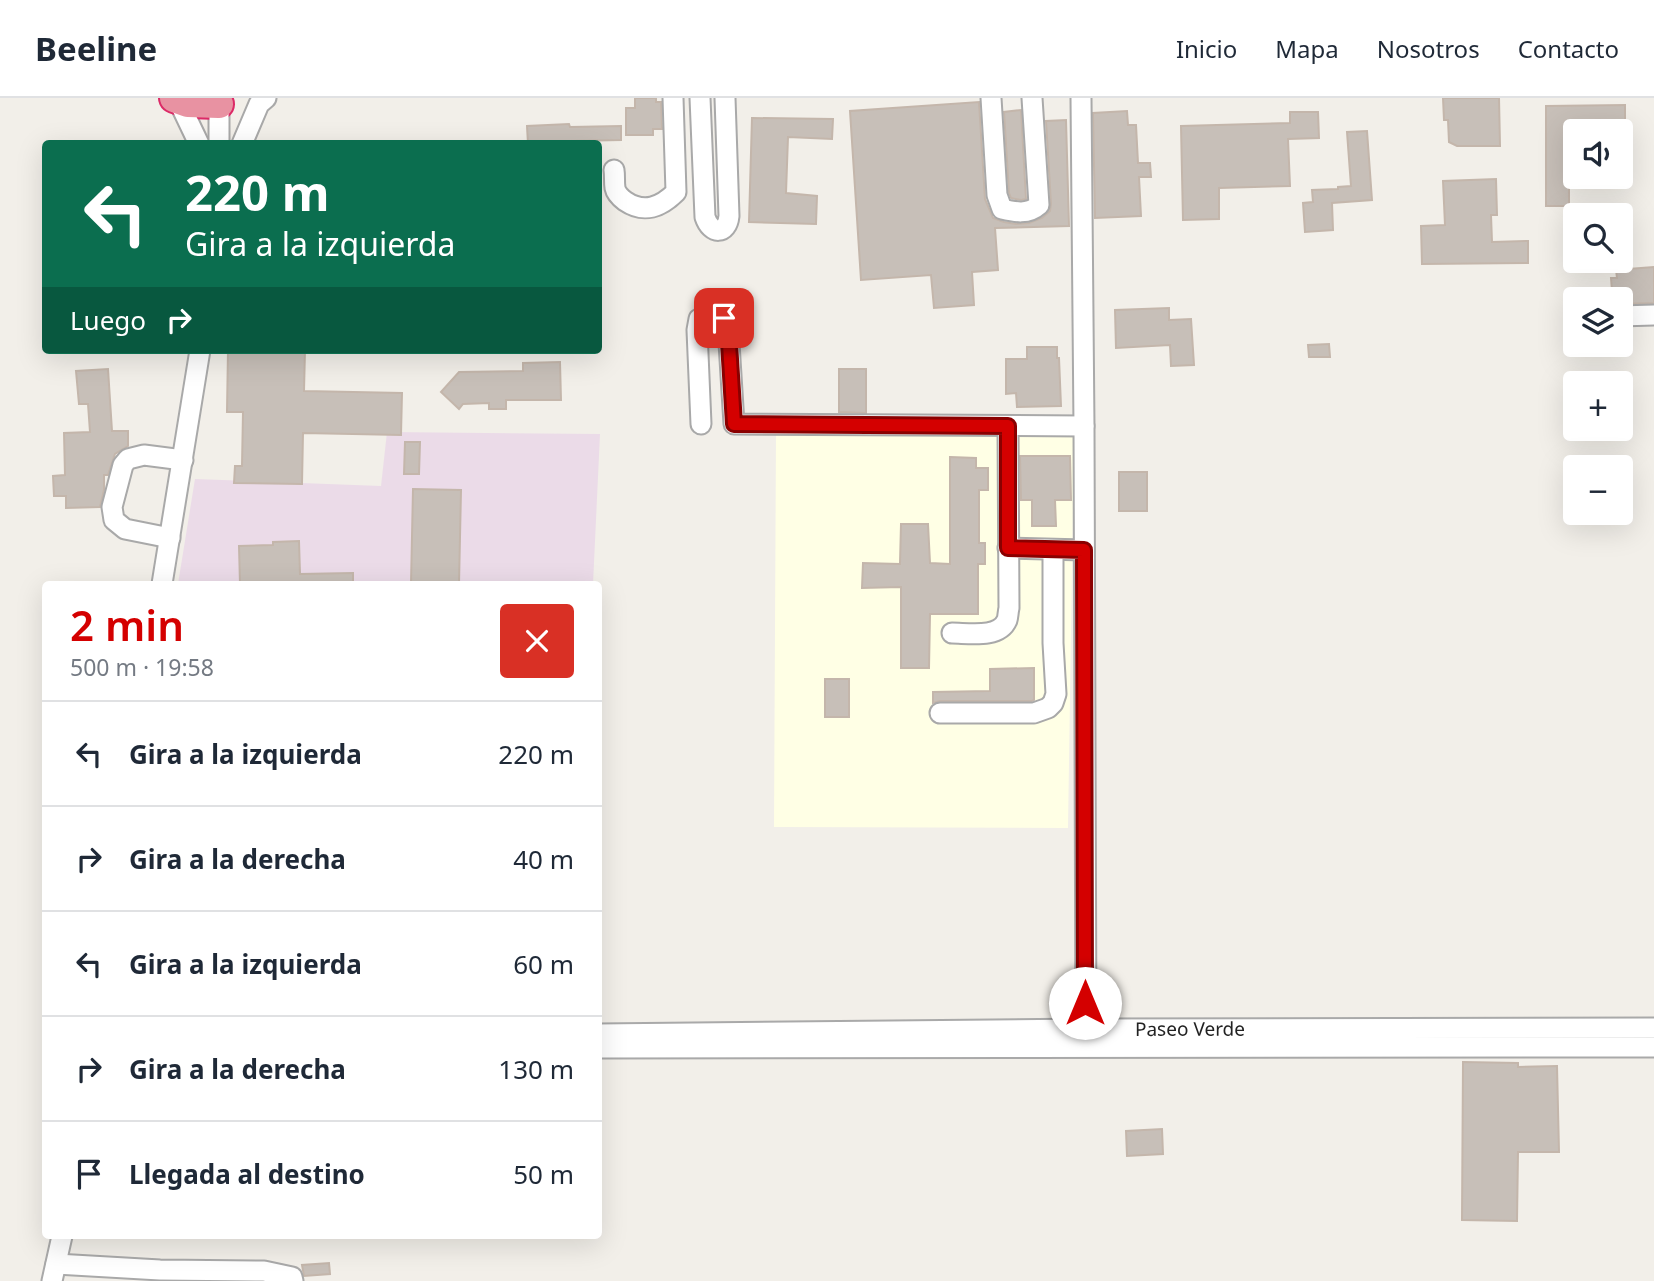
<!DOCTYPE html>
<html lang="es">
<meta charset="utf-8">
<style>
body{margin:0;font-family:"Noto Sans",sans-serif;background:#f2f2f3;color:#1f2937;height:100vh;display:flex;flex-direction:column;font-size:26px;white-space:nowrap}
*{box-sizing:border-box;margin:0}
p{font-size:23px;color:#747a83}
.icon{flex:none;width:38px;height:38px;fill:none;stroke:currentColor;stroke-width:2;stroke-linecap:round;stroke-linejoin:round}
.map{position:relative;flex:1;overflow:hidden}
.panel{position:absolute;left:42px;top:483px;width:560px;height:658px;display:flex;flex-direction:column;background:#fff;border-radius:7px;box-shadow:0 7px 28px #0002}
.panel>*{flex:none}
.guide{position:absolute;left:42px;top:42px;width:560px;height:214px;border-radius:7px;box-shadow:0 7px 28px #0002;background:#0b6e4f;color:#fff;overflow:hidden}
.buttons{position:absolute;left:1563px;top:21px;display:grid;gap:14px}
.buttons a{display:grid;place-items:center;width:70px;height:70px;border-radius:7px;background:#fff;box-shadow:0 7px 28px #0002;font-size:35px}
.pin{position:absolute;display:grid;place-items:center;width:60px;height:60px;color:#fff;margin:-30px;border-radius:14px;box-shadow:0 4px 10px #0006}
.me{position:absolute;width:77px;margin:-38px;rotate:0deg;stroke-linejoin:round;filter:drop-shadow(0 0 5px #0008)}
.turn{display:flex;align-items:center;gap:24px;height:147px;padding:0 28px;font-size:32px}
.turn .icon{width:91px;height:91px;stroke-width:2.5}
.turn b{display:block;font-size:49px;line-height:60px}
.then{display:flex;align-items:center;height:66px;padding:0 28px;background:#0003;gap:14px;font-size:26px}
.round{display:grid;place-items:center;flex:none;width:74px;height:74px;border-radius:7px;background:#f2f2f3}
.headline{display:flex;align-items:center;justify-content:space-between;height:119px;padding:0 28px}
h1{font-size:42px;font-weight:600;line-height:52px;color:#d40000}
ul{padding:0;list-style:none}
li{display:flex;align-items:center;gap:21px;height:105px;padding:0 28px;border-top:2px solid #e0e1e3}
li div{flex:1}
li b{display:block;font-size:26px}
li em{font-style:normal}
header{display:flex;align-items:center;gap:42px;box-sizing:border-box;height:98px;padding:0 35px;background:#fff;border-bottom:2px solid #e0e1e3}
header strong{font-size:33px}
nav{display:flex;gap:38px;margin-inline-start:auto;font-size:24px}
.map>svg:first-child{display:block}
.industrial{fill:#ebdbe8}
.education{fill:#ffffe5}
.building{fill:#c7bfb8;stroke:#c4b6ab;stroke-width:2}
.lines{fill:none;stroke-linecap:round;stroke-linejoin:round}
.minor-casing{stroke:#a9a9a9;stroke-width:23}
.highway-casing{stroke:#dc2a67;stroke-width:32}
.minor{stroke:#fff;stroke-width:19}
.highway{stroke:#e892a2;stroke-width:28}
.route-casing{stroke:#8a0000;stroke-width:18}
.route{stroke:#d40000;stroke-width:12}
.labels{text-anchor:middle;stroke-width:5;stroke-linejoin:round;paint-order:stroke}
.street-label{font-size:19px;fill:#222;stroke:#fff}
</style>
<header>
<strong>Beeline</strong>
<nav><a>Inicio</a><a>Mapa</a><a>Nosotros</a><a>Contacto</a></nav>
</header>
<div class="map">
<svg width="1654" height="1183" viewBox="0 0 1654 1183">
<rect width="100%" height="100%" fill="#f2efe9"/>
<path class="industrial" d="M 387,334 L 600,336 L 593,486 L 178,486 L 195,381 L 381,388 Z"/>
<path class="education" d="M 776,335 L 1074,338 L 1068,730 L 774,729 Z"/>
<g class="building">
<path d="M 635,0 L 656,0 L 656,4 L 661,4 L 662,31 L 653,31 L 653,37 L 626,37 L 626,10 L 635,10 Z"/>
<path d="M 1443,0 L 1499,0 L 1500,48 L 1457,48 L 1449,44 L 1448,22 L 1444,22 Z"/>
<path d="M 979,4 L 985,101 L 993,120 L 1004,124 L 1016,126 L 1029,125 L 1042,120 L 1050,113 L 1051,106 L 1046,23 L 1066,22 L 1069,128 L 995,130 L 998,172 L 972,174 L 974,207 L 934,210 L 931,177 L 861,182 L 850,13 Z"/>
<path d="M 1625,7 L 1625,33 L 1575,33 L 1575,83 L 1569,83 L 1569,108 L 1546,108 L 1546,8 Z"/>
<path d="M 1021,12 L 1026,101 L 1021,102 L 1011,100 L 1009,95 L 1004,14 Z"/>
<path d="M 1127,13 L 1128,27 L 1136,27 L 1138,65 L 1150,65 L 1151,79 L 1139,79 L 1141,118 L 1095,120 L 1093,15 Z"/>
<path d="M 1290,14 L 1318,14 L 1319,40 L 1288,41 L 1290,88 L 1219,90 L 1219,121 L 1183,122 L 1181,28 L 1290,25 Z"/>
<path d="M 752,20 L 833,21 L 832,41 L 788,39 L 786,95 L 817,98 L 816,126 L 749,124 Z"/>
<path d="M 569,26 L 570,29 L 621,28 L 621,42 L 570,43 L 570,46 L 528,46 L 527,28 Z"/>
<path d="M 1367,33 L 1372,102 L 1332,105 L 1333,132 L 1305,134 L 1303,105 L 1313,104 L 1312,92 L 1338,91 L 1338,89 L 1351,88 L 1347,34 Z"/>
<path d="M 1496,81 L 1497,117 L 1491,117 L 1492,144 L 1528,143 L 1528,165 L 1422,166 L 1421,128 L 1445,127 L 1443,83 Z"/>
<path d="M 1654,169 L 1654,205 L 1620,206 L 1618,193 L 1612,193 L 1611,180 L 1617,180 L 1616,172 Z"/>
<path d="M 1169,210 L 1169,222 L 1191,221 L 1194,267 L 1171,268 L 1170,247 L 1116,250 L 1115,212 Z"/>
<path d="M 1329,246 L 1330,259 L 1309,259 L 1308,247 Z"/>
<path d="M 1027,249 L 1057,249 L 1057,260 L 1059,260 L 1061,308 L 1017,309 L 1016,295 L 1006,296 L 1006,261 L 1027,261 Z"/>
<path d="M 228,252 L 305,252 L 304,293 L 402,295 L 401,337 L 303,335 L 302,386 L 234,385 L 235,368 L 242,368 L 243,314 L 227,314 Z"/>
<path d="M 560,264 L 561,302 L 506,302 L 506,311 L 489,311 L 489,305 L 463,306 L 459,311 L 441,294 L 459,274 L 523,273 L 523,265 Z"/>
<path d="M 108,271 L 112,333 L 128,333 L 128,348 L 115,356 L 108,377 L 104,377 L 104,392 L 100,409 L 66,410 L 66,398 L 54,398 L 53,378 L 65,377 L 64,335 L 90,334 L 88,306 L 79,306 L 76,273 Z"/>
<path d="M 839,271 L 866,271 L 866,315 L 839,314 Z"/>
<path d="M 405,344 L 420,344 L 419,376 L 404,376 Z"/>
<path d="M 1020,358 L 1070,358 L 1071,402 L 1055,402 L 1056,428 L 1032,428 L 1032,402 L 1021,402 Z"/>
<path d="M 950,359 L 976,360 L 976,370 L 988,370 L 988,392 L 979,392 L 979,445 L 985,445 L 985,466 L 978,466 L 978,516 L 930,516 L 929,570 L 901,570 L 901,489 L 862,490 L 863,465 L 900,466 L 901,426 L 928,426 L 930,465 L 950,466 Z"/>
<rect x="1119" y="374" width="28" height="39"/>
<path d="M 413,391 L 461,392 L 459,486 L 411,486 Z"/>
<path d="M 299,443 L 300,476 L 353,475 L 353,486 L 240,486 L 239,448 L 273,447 L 273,444 Z"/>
<path d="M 1034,570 L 1034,602 L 1032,603 L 940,603 L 933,605 L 933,594 L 990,593 L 990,571 Z"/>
<rect x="825" y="581" width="24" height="38"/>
<path d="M 1463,964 L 1518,965 L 1518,969 L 1557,968 L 1559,1054 L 1518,1054 L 1517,1123 L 1462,1122 Z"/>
<path d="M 1162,1031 L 1163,1056 L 1127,1058 L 1126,1033 Z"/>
<path d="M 329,1165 L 330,1176 L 304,1178 L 302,1167 Z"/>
</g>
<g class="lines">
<defs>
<g id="minor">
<path d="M 177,0 L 199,46"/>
<path d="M 219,0 L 219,46"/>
<path d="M 700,0 L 705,119 C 711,137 727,137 729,118 L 725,0"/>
<path d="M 991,0 L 997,97 L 1002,111 C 1015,114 1028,117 1039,107 L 1032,0"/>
<path d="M 1081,0 L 1084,328 L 1086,944"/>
<path d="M 242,46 L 259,6 L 266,0"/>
<path d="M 614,72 C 615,78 614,84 615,90 C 616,95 621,100 625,103 C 644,116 661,109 676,94 L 673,0"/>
<path d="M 1620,218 L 1654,217"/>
<path d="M 701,326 L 697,232 L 699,221 C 708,217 715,216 724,220 L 728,229 L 734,326 L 1084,328"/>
<path d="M 170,440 L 125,431 L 114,422 L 112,409 L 123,367 L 128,361 L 144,357 L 183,362"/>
<path d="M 1008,450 L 1084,452"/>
<path d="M 162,486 L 200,252"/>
<path d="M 952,535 C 968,535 999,541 1007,522 C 1008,519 1008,514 1009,510 L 1008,328"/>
<path d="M 940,615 L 1034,615 L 1048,610 L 1053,605 L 1056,596 L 1053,545 L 1053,452"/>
<path id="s1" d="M 598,936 L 1085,931 L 1654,930"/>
<path d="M 598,950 L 1654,949"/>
<path d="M 56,1166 L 160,1172 L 264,1173 L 292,1179 L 293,1183"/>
<path d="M 52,1183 L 62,1138"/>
</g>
<path id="highway" d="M 174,0 L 188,5 L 219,6"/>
</defs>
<use href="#minor" class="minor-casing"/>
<use href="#highway" class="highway-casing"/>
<use href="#minor" class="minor"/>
<use href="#highway" class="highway"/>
</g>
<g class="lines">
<defs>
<path id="route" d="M 724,220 L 728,229 L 734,326 L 1008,328 L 1008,450 L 1084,452 L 1085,905"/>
</defs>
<use href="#route" class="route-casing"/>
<use href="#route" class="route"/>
</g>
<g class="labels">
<g class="street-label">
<text dy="7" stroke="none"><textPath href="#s1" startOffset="592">Paseo Verde</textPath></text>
</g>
</g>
</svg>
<div class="buttons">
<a><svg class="icon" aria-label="sound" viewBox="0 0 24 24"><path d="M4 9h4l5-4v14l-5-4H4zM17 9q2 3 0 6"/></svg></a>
<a><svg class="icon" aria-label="search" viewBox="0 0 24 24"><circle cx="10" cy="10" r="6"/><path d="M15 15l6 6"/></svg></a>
<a><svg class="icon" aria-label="layers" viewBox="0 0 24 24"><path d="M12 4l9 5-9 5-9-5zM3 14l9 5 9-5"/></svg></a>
<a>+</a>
<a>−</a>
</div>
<div class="pin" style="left:724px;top:220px;background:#d93025"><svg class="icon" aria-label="arrive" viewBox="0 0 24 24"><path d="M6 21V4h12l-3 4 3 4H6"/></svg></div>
<svg class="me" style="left:1085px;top:905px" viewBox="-20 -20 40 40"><circle r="19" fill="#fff"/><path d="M0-13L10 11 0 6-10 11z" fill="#d40000"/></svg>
<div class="guide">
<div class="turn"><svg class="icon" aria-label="left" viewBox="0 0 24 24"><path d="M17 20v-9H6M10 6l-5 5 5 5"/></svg><div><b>220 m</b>Gira a la izquierda</div></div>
<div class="then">Luego<svg class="icon" aria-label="right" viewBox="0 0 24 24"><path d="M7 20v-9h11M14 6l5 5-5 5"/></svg></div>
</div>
<section class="panel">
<div class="headline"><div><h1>2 min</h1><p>500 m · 19:58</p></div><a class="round" style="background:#d93025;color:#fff"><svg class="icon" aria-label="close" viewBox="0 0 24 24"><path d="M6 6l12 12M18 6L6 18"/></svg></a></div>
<ul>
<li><svg class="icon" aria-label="left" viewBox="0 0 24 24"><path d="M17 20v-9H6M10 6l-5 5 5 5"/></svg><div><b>Gira a la izquierda</b></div><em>220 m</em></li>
<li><svg class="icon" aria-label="right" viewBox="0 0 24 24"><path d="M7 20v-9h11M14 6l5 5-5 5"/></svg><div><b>Gira a la derecha</b></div><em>40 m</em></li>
<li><svg class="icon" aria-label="left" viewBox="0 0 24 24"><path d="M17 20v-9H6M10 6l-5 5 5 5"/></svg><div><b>Gira a la izquierda</b></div><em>60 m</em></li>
<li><svg class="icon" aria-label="right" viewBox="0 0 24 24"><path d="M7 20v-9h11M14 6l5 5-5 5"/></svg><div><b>Gira a la derecha</b></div><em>130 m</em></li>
<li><svg class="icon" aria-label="arrive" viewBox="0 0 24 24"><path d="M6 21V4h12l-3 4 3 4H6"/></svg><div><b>Llegada al destino</b></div><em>50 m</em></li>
</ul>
</section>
</div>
